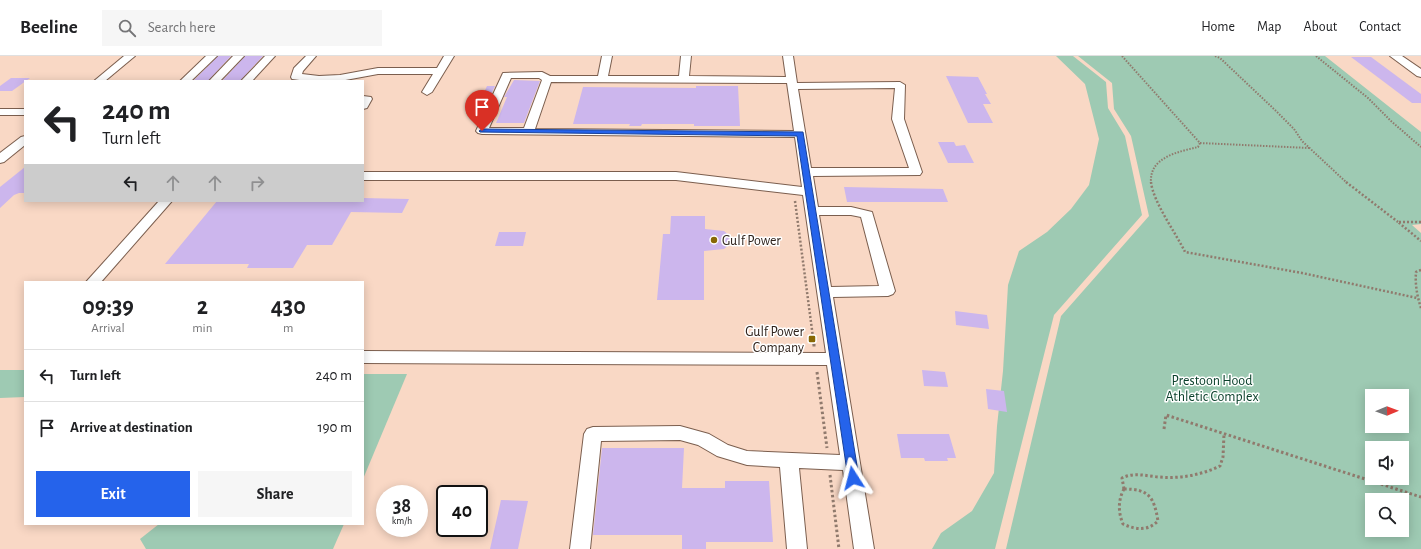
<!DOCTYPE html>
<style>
body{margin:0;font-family:"Alegreya Sans",sans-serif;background:#f6f6f6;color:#202124;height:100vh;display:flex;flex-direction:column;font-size:15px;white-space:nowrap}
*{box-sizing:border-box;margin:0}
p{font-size:13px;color:#757577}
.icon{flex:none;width:22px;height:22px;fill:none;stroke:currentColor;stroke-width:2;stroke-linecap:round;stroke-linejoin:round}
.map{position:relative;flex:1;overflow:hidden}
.drawer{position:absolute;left:24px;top:225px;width:340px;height:244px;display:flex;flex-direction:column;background:#fff;border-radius:0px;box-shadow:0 2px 10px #0003}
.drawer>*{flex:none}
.guide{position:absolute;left:24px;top:24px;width:340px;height:122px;border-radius:0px;box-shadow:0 2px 10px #0003;background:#fff;color:#202124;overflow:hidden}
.needle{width:26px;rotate:89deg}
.buttons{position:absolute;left:1365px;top:333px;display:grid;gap:8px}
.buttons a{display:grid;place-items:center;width:44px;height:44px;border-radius:0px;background:#fff;box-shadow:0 2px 10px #0003;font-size:20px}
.speed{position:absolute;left:376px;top:429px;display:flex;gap:8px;font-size:20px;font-weight:700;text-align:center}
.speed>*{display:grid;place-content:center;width:52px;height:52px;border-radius:50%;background:#fff;box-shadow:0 2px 10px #0003;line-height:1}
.speed small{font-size:10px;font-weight:400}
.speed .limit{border:2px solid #111;border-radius:6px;background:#fff;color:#111}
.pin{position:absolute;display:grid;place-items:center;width:34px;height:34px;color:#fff;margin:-41px -17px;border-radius:50% 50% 50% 0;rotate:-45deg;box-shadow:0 0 4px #0007}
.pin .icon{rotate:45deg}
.me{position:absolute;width:44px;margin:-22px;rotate:351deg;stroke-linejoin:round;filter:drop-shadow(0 0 3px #0008)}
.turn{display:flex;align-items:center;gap:14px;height:84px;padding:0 12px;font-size:18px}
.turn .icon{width:52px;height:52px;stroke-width:2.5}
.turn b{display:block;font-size:28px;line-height:34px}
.lanes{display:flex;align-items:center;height:38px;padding:0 12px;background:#0003;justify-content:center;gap:20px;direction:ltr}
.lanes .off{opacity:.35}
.eta{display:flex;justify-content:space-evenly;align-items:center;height:68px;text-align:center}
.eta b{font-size:24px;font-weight:700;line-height:28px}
.action{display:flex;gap:8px;margin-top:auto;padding:8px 12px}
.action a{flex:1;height:46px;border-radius:0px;background:#2563eb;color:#fff;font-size:16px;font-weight:700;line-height:46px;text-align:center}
.action a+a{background:#f6f6f6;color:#202124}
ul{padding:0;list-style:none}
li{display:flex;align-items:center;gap:12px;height:52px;padding:0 12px;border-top:1px solid #e0e0e0}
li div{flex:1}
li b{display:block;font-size:15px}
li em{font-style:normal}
header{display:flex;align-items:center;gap:24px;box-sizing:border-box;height:56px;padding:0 20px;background:#fff;border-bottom:1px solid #e0e0e0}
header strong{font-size:19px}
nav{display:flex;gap:22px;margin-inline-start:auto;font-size:14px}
.search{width:280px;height:36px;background:#f6f6f6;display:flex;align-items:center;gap:10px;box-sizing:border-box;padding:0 14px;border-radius:0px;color:#757577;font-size:15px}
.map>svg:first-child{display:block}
.green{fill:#9ecab3;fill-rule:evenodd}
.building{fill:#ccb6ed}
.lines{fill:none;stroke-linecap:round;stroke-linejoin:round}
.minor-casing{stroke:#7b5e4e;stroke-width:2}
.path-far2{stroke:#907a6d;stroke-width:2;stroke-dasharray:1.5 1.5;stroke-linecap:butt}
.path-far1{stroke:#907a6d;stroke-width:2.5;stroke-dasharray:2 2;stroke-linecap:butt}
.path{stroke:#907a6d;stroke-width:3;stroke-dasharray:2.5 2.5;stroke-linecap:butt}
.minor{fill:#fff;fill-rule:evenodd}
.route{fill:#2563eb;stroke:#184099}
.poi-dot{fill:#886704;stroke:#fff;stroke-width:1.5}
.labels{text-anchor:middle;stroke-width:3;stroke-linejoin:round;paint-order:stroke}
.poi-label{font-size:14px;fill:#2e221b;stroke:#fff;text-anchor:start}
.park-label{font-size:14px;fill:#0a402b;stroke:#fff}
</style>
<header>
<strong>Beeline</strong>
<div class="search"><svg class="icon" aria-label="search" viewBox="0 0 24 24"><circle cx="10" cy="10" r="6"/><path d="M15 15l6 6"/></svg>Search here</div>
<nav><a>Home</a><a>Map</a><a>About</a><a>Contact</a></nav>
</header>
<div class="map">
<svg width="1421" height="493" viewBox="0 0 1421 493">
<rect width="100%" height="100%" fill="#f9d8c5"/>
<g class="green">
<path d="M 1056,0 L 1073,0 L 1106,26 L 1108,52 L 1125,80 L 1142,159 L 1054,259 L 995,493 L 932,493 L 941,477 L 972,455 L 994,417 L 997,370 L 1003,315 L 1008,229 L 1019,195 L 1047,176 L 1071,153 L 1089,129 L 1099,83 L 1085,28 Z"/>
<path d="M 1078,0 L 1325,0 L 1421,76 L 1421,168 L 1412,169 L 1421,177 L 1421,493 L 1006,493 L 1061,260 L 1149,160 L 1131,80 L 1114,53 L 1112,27 ZM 1372,340 L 1402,340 L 1402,370 L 1372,370 ZM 1372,392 L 1402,392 L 1402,422 L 1372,422 ZM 1372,444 L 1402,444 L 1402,474 L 1372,474 Z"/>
<path d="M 0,314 L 25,314 L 25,341 L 0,342 Z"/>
<path d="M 363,318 L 407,318 L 363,423 Z"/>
<path d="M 159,468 L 344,468 L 333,493 L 146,493 L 140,483 Z"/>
</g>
<g class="building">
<path d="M 218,0 L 231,0 L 208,25 L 193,25 Z"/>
<path d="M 245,0 L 263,0 L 240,25 L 222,25 Z"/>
<path d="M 1351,1 L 1371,1 L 1421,38 L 1421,47 L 1412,47 Z"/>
<path d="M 946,20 L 978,21 L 987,38 L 985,38 L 991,48 L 983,48 L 993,67 L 968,67 Z"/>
<path d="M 11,22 L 30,22 L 12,35 L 0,35 L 0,30 Z"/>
<path d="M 514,24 L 540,25 L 524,67 L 496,67 L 507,41 L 504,41 Z"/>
<path d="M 487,30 L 495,30 L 490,41 L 482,41 Z"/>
<path d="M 696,30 L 738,30 L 740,70 L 694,70 L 694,68 L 642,68 L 641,70 L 629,70 L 630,68 L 573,68 L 583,31 L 696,32 Z"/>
<path d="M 938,86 L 954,86 L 956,90 L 965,89 L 974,107 L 948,107 Z"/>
<path d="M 25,111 L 25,137 L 19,137 L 14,139 L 0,152 L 0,131 Z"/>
<path d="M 844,131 L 943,133 L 948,146 L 847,146 Z"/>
<path d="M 363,142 L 409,143 L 402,157 L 351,156 L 332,189 L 307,189 L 293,212 L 247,212 L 249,208 L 165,208 L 217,145 L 363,145 Z"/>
<path d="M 671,160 L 705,160 L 705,173 L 724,175 L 731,181 L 731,187 L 724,193 L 704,195 L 704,244 L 657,244 L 663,178 L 670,178 Z"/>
<path d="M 499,176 L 526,176 L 523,190 L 495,190 Z"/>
<path d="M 955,255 L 987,259 L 989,273 L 956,269 Z"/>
<path d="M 922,314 L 945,316 L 948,331 L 924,330 Z"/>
<path d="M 986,333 L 1004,335 L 1007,356 L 988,353 Z"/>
<path d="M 897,378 L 949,378 L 956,402 L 947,402 L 948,405 L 925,405 L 924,402 L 901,402 Z"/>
<path d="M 602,392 L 684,392 L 682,432 L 725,432 L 725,425 L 769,425 L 773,486 L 706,486 L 706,493 L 682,493 L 682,479 L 593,479 Z"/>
<path d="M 501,444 L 528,445 L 518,493 L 490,493 Z"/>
</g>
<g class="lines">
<defs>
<g id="minor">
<path d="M 124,0 L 135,0 L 105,25 L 94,25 Z"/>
<path d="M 206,0 L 217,0 L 191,25 L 180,25 Z"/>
<path d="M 233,0 L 244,0 L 220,25 L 209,25 Z"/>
<path d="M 265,0 L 275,0 L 252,25 L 241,25 Z"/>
<path d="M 306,0 L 316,0 L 303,15 L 302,18 L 319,20 L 340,19 L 378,12 L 437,12 L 444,0 L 454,0 L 432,36 L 427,39 L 422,36 L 433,18 L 378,18 L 340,25 L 307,25 L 292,23 L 291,21 L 294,12 Z"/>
<path d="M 602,0 L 612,0 L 608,20 L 679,20 L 681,0 L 691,0 L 689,20 L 786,21 L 783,0 L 793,0 L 797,27 L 900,26 L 905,29 L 904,63 L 922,116 L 920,119 L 813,120 L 818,151 L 851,151 L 872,156 L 895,235 L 893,238 L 888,240 L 833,241 L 874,493 L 854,493 L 843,414 L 799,412 L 807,493 L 787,493 L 780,411 L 747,409 L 717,400 L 698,389 L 680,384 L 601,385 L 590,493 L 570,493 L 584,378 L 587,373 L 593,371 L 680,370 L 709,378 L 728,389 L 747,395 L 840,399 L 827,309 L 363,307 L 363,295 L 826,297 L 803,139 L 676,124 L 363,124 L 363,116 L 676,116 L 802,131 L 795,81 L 482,78 L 478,77 L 476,75 L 503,17 L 542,16 L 550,20 L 598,20 ZM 511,22 L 539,22 L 542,24 L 524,72 L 489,72 ZM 551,26 L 787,27 L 794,75 L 535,73 ZM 895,32 L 892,63 L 909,112 L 811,112 L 798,33 ZM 819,159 L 851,159 L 861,161 L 879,230 L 831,231 Z"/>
<path d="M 1390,0 L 1402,0 L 1421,13 L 1421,21 L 1417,20 Z"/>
<path d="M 363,40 L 371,41 L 372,43 L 367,52 L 363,53 Z"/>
<rect x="0" y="53" width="25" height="6"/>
<path d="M 25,80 L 25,89 L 4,106 L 0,107 L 0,97 L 21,81 Z"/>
<path d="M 159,145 L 172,145 L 101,226 L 86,226 Z"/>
</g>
</defs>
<use href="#minor" class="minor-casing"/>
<g class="path-far2">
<path d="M 1122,0 L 1200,87 L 1198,91 C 1178,96 1149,101 1151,127"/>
<path d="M 1215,0 L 1220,2 L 1275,54 L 1294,73 L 1302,85 L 1347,127"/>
<path d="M 1316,0 L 1368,42 L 1391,65 L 1421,91"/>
<path d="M 1200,87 L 1309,92"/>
</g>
<g class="path-far1">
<path d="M 1151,126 C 1153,146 1176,177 1185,196 L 1302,217 L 1417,242"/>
<path d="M 1346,126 L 1398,166"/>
<path d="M 795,145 L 814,289"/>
<path d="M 1421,166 L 1398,166 L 1421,185"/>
<path d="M 1421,214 L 1416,216 C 1415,228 1417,240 1421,252"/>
</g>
<g class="path">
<path d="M 814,288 L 814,291"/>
<path d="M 817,316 L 827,392"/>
<path d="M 1164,373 L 1166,359 L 1421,441"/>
<path d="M 830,419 L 839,493"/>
<path d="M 1124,433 L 1122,422 C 1134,416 1146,420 1159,421 C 1180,423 1201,419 1220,410 L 1223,401 L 1224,378"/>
<path d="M 1124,433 C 1149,433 1154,441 1158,465 C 1148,475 1136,474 1123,468 C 1118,456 1118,444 1124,433 Z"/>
</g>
<use href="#minor" class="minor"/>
</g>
<path class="route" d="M 482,73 L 803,76 L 859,422 L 857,425 L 853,426 L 849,425 L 848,422 L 797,80 L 480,76 L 479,75 Z"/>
<g class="poi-dot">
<circle cx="714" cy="184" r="4"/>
<rect x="808" y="279" width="8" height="8" rx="2"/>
</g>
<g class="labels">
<g class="poi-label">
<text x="722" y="189">Gulf Power</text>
<text x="804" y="280" text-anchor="end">Gulf Power<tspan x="804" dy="16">Company</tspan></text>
</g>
<g class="park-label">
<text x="1212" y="329">Prestoon Hood<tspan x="1212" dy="16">Athletic Complex</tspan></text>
</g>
</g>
</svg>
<div class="buttons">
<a><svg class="needle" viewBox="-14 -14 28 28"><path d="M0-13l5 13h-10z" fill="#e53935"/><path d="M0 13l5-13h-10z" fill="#757577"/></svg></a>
<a><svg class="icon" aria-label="sound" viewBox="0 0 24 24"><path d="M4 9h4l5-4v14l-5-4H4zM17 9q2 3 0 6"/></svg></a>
<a><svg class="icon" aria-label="search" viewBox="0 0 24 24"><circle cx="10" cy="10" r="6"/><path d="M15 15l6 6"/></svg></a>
</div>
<div class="speed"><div>38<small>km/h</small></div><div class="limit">40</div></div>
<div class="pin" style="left:482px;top:75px;background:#d93025"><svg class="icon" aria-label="arrive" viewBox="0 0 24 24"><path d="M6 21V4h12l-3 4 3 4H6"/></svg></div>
<svg class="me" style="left:853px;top:422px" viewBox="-20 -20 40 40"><path d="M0-17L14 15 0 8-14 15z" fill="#2563eb" stroke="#fff" stroke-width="4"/></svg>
<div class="guide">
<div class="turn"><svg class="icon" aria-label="left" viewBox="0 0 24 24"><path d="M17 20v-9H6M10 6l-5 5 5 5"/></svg><div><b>240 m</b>Turn left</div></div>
<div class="lanes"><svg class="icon" aria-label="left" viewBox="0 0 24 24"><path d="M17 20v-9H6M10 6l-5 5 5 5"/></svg><svg class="icon off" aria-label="ahead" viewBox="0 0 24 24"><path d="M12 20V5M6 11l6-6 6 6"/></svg><svg class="icon off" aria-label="ahead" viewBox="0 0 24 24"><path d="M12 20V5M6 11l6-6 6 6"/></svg><svg class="icon off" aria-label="right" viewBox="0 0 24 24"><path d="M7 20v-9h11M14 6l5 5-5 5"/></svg></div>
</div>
<section class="drawer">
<div class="eta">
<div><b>09:39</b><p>Arrival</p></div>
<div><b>2</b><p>min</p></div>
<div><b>430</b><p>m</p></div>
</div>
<ul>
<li><svg class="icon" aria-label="left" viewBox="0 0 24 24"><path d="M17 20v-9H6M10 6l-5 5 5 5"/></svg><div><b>Turn left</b></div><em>240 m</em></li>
<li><svg class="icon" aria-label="arrive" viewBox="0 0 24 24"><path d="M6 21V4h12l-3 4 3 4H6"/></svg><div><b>Arrive at destination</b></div><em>190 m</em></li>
</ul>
<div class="action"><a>Exit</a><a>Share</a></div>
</section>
</div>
